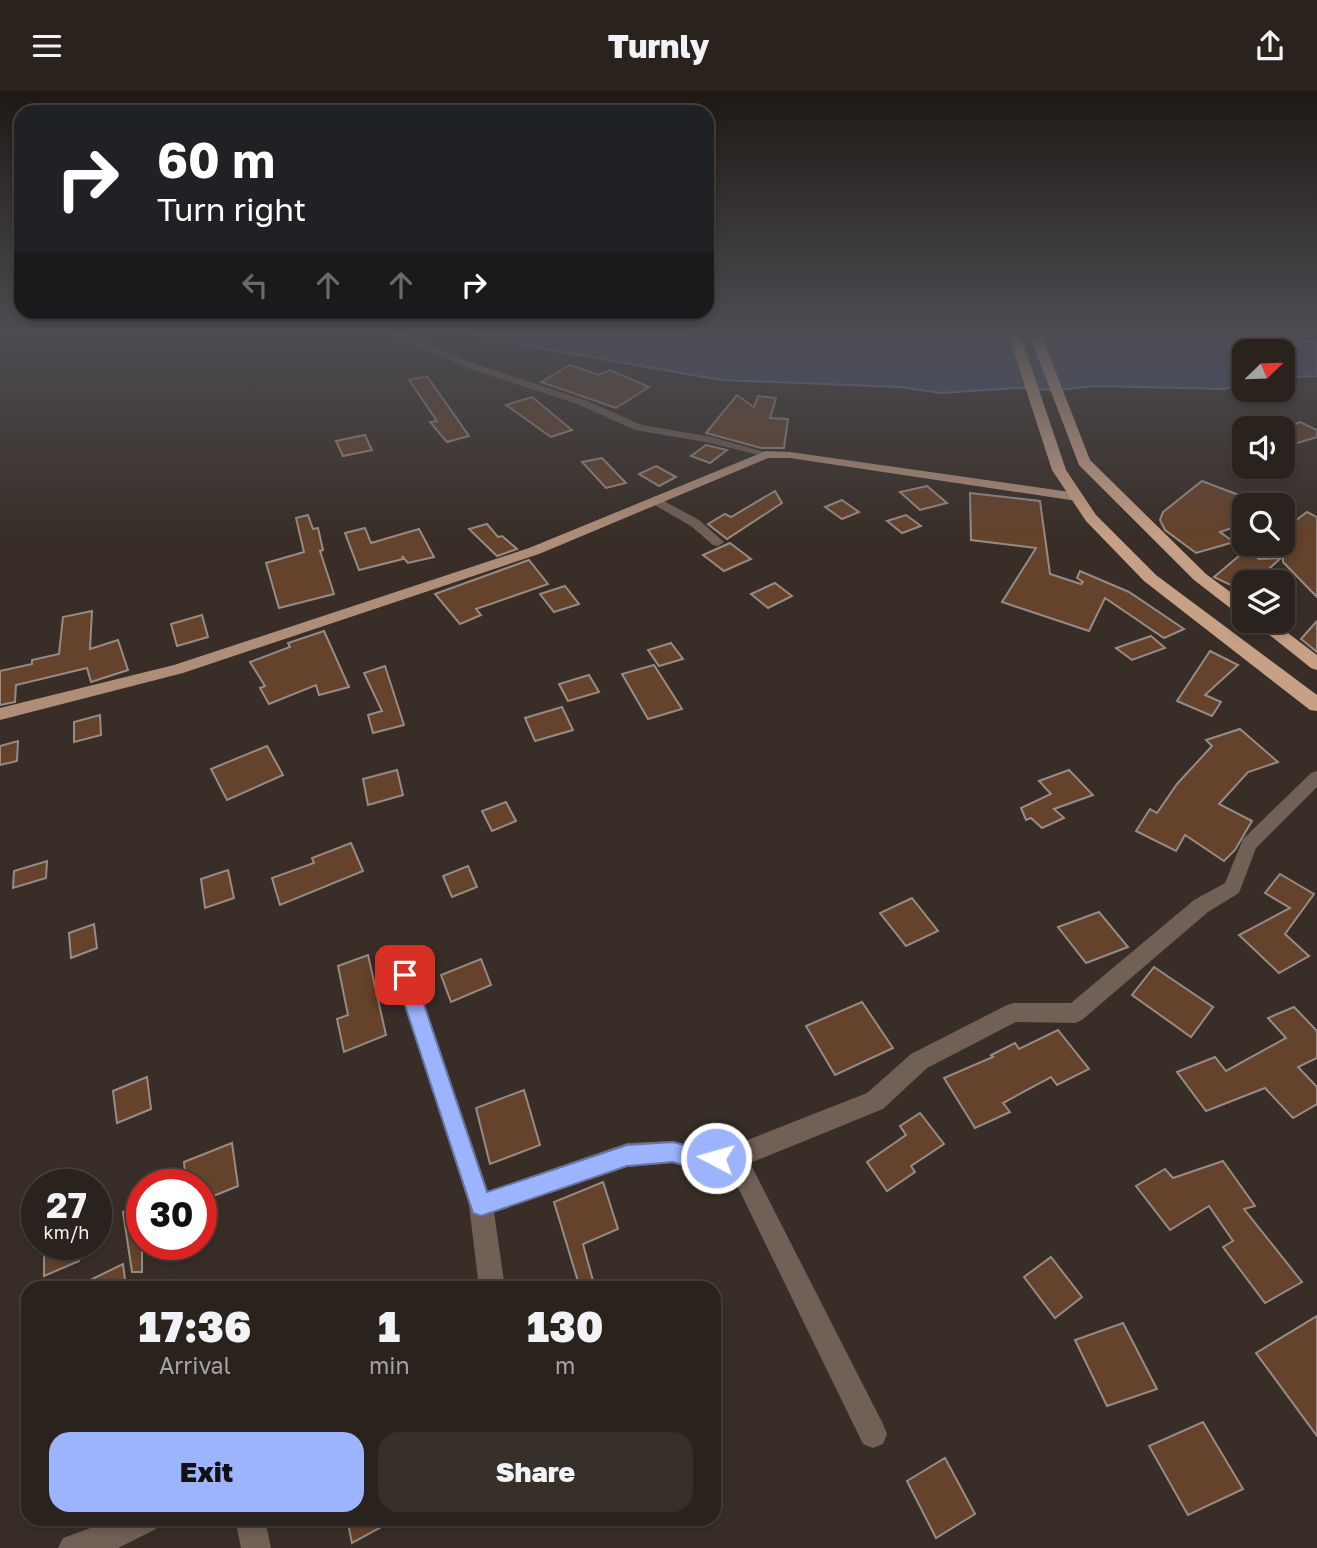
<!DOCTYPE html>
<style>
body{margin:0;font-family:"Golos Text",sans-serif;background:#362f2a;color:#f1f3f6;height:100vh;display:flex;flex-direction:column;font-size:26px;white-space:nowrap}
*{box-sizing:border-box;margin:0}
p{font-size:23px;color:#a5a4a4}
.icon{flex:none;width:38px;height:38px;fill:none;stroke:currentColor;stroke-width:2;stroke-linecap:round;stroke-linejoin:round}
.map{position:relative;flex:1;overflow:hidden}
.panel{position:absolute;left:21px;top:1190px;width:700px;height:245px;display:flex;flex-direction:column;background:#2a221d;border-radius:21px;box-shadow:0 4px 10px #0003,0 0 0 2px #463f3b}
.panel>*{flex:none}
.hud{position:absolute;left:14px;top:14px;width:700px;height:214px;border-radius:21px;box-shadow:0 4px 10px #0003,0 0 0 2px #463f3b;background:#202124;color:#fff;overflow:hidden}
.needle{width:46px;rotate:67deg}
.buttons{position:absolute;left:1232px;top:248px;display:grid;gap:14px}
.buttons a{display:grid;place-items:center;width:63px;height:63px;border-radius:14px;background:#2a221d;box-shadow:0 4px 10px #0003,0 0 0 2px #463f3b;font-size:35px}
.speed{position:absolute;left:21px;top:1078px;display:flex;gap:14px;font-size:35px;font-weight:700;text-align:center}
.speed>*{display:grid;place-content:center;width:91px;height:91px;border-radius:50%;background:#2a221d;box-shadow:0 4px 10px #0003,0 0 0 2px #463f3b;line-height:1}
.speed small{font-size:18px;font-weight:400}
.speed .limit{border:10px solid #d22;background:#fff;color:#111}
.pin{position:absolute;display:grid;place-items:center;width:60px;height:60px;color:#fff;margin:-30px;border-radius:14px;box-shadow:0 4px 10px #0006}
.me{position:absolute;width:77px;margin:-38px;rotate:276deg;stroke-linejoin:round;filter:drop-shadow(0 0 5px #0008)}
.turn{display:flex;align-items:center;gap:24px;height:147px;padding:0 28px;font-size:32px}
.turn .icon{width:91px;height:91px;stroke-width:2.5}
.turn b{display:block;font-size:49px;line-height:60px}
.lanes{display:flex;align-items:center;height:66px;padding:0 28px;background:#0003;justify-content:center;gap:35px;direction:ltr}
.lanes .off{opacity:.35}
.eta{display:flex;justify-content:space-evenly;align-items:center;height:119px;text-align:center}
.eta b{font-size:42px;font-weight:800;line-height:49px}
.primary-button{display:flex;gap:14px;margin-top:auto;padding:14px 28px}
.primary-button a{flex:1;height:80px;border-radius:21px;background:#9cb4fd;color:#111;font-size:28px;font-weight:800;line-height:80px;text-align:center}
.primary-button a+a{background:#362f2a;color:#f1f3f6}
header{display:flex;justify-content:space-between;align-items:center;height:91px;padding:0 28px;background:#2a221d;font-size:32px;font-weight:800}
.map>svg:first-child{display:block}
.water{fill:#444f72;stroke:#757a92;stroke-width:2}
.building{fill:#64422b;stroke:#978b83;stroke-width:2}
.lines{fill:none;stroke-linecap:round;stroke-linejoin:round}
.minor{fill:#706055;fill-rule:evenodd}
.major{fill:#ae8e79;fill-rule:evenodd}
.highway{fill:#c7a086;fill-rule:evenodd}
.route{fill:#9cb4fd;stroke:#6575a4;stroke-width:2}
</style>
<header><svg class="icon" aria-label="menu" viewBox="0 0 24 24"><path d="M4 6h16M4 12h16M4 18h16"/></svg>Turnly<svg class="icon" aria-label="share" viewBox="0 0 24 24"><path d="M12 15V3M7 8l5-5 5 5M5 13v7h14v-7"/></svg></header>
<div class="map">
<svg width="1317" height="1457" viewBox="0 0 1317 1457">
<rect width="100%" height="100%" fill="#382e27"/>
<path class="water" d="M 475,243 L 1276,243 L 1317,252 L 1317,285 L 1283,286 L 1283,261 L 1244,261 L 1244,292 L 1225,298 L 1095,295 L 1058,299 L 1016,297 L 941,302 L 899,296 L 721,289 L 528,255 Z"/>
<g class="building">
<path d="M 570,274 L 599,284 L 610,279 L 649,296 L 616,317 L 541,291 Z"/>
<path d="M 427,285 L 469,345 L 447,351 L 430,331 L 437,330 L 409,289 Z"/>
<path d="M 737,304 L 754,316 L 758,305 L 776,307 L 770,327 L 788,328 L 784,357 L 761,357 L 706,342 Z"/>
<path d="M 532,306 L 572,339 L 551,346 L 506,314 Z"/>
<path d="M 1300,331 L 1317,339 L 1317,346 L 1291,354 L 1283,349 L 1283,338 Z"/>
<path d="M 365,344 L 372,359 L 343,365 L 336,350 Z"/>
<path d="M 706,354 L 710,355 L 727,359 L 710,372 L 691,365 Z"/>
<path d="M 602,367 L 626,392 L 606,397 L 582,371 Z"/>
<path d="M 656,375 L 676,386 L 659,395 L 639,383 Z"/>
<path d="M 1202,390 L 1244,406 L 1244,433 L 1220,441 L 1234,451 L 1196,462 L 1165,439 L 1160,429 L 1163,421 Z"/>
<path d="M 927,395 L 947,412 L 920,419 L 900,401 Z"/>
<path d="M 775,400 L 782,412 L 727,448 L 708,433 L 725,423 L 731,426 Z"/>
<path d="M 970,402 L 1040,410 L 1050,483 L 1081,493 L 1083,491 L 1077,487 L 1080,480 L 1129,501 L 1184,538 L 1164,547 L 1105,507 L 1089,540 L 1002,511 L 1036,457 L 971,449 Z"/>
<path d="M 842,409 L 859,421 L 842,428 L 825,416 Z"/>
<path d="M 1307,421 L 1317,426 L 1317,506 L 1283,471 L 1283,439 Z"/>
<path d="M 308,424 L 313,438 L 318,437 L 323,459 L 320,460 L 334,503 L 279,517 L 266,472 L 304,461 L 296,427 Z"/>
<path d="M 906,424 L 921,435 L 902,442 L 887,430 Z"/>
<path d="M 487,433 L 498,446 L 502,445 L 517,458 L 497,465 L 469,438 Z"/>
<path d="M 365,437 L 371,452 L 419,438 L 434,466 L 408,472 L 402,465 L 403,468 L 359,479 L 345,442 Z"/>
<path d="M 730,452 L 751,468 L 724,480 L 703,464 Z"/>
<path d="M 1246,459 L 1259,468 L 1281,467 L 1253,492 L 1244,492 L 1243,500 L 1214,486 Z"/>
<path d="M 529,469 L 548,493 L 476,518 L 481,524 L 460,533 L 435,503 Z"/>
<path d="M 775,492 L 792,505 L 768,517 L 751,503 Z"/>
<path d="M 565,495 L 579,513 L 554,521 L 540,503 Z"/>
<path d="M 92,520 L 90,558 L 118,549 L 128,579 L 91,591 L 87,577 L 16,594 L 15,611 L 0,614 L 0,580 L 32,573 L 32,569 L 59,563 L 63,526 Z"/>
<path d="M 202,524 L 208,546 L 177,555 L 171,533 Z"/>
<path d="M 1317,530 L 1317,561 L 1301,548 Z"/>
<path d="M 324,540 L 349,596 L 319,604 L 316,594 L 269,613 L 260,597 L 265,595 L 250,571 L 290,556 L 288,552 Z"/>
<path d="M 1151,545 L 1165,557 L 1132,569 L 1116,557 Z"/>
<path d="M 671,552 L 683,568 L 659,575 L 648,559 Z"/>
<path d="M 1210,560 L 1238,574 L 1205,604 L 1221,611 L 1212,625 L 1177,610 Z"/>
<path d="M 654,574 L 682,618 L 648,628 L 622,583 Z"/>
<path d="M 385,575 L 404,634 L 373,642 L 368,624 L 382,620 L 364,582 Z"/>
<path d="M 589,584 L 599,601 L 568,610 L 559,593 Z"/>
<path d="M 562,616 L 573,639 L 535,650 L 525,627 Z"/>
<path d="M 100,624 L 101,644 L 74,651 L 74,631 Z"/>
<path d="M 1240,638 L 1278,671 L 1248,681 L 1219,713 L 1252,730 L 1235,759 L 1224,770 L 1185,744 L 1176,760 L 1136,740 L 1150,718 L 1157,722 L 1177,693 L 1212,655 L 1206,649 Z"/>
<path d="M 18,650 L 17,670 L 0,674 L 0,655 Z"/>
<path d="M 267,655 L 283,684 L 227,709 L 211,678 Z"/>
<path d="M 397,679 L 403,704 L 368,714 L 363,688 Z"/>
<path d="M 1069,679 L 1093,704 L 1054,718 L 1064,727 L 1042,737 L 1031,727 L 1026,729 L 1021,717 L 1051,703 L 1039,690 Z"/>
<path d="M 506,711 L 516,730 L 492,740 L 482,720 Z"/>
<path d="M 351,752 L 363,780 L 280,814 L 272,787 L 314,772 L 312,767 Z"/>
<path d="M 47,770 L 46,787 L 13,797 L 14,780 Z"/>
<path d="M 468,775 L 477,796 L 452,806 L 443,785 Z"/>
<path d="M 228,779 L 234,807 L 205,817 L 201,788 Z"/>
<path d="M 1280,783 L 1314,803 L 1285,843 L 1309,865 L 1279,882 L 1239,844 L 1290,817 L 1265,802 Z"/>
<path d="M 912,807 L 938,840 L 906,855 L 880,822 Z"/>
<path d="M 1099,821 L 1128,856 L 1086,872 L 1058,836 Z"/>
<path d="M 94,833 L 97,857 L 71,867 L 69,842 Z"/>
<path d="M 368,864 L 386,944 L 344,961 L 337,928 L 348,924 L 338,875 Z"/>
<path d="M 481,868 L 491,894 L 451,911 L 441,884 Z"/>
<path d="M 1154,876 L 1213,916 L 1191,946 L 1132,904 Z"/>
<path d="M 862,911 L 893,957 L 835,984 L 806,935 Z"/>
<path d="M 1294,916 L 1317,940 L 1317,967 L 1298,976 L 1317,996 L 1317,1013 L 1293,1027 L 1265,997 L 1206,1020 L 1177,981 L 1215,966 L 1226,980 L 1286,947 L 1268,927 Z"/>
<path d="M 1058,939 L 1089,978 L 1057,994 L 1051,986 L 1003,1012 L 1010,1021 L 975,1037 L 944,987 L 993,966 L 991,964 L 1015,952 L 1019,958 Z"/>
<path d="M 147,986 L 151,1018 L 117,1032 L 113,1000 Z"/>
<path d="M 524,999 L 540,1054 L 490,1073 L 476,1017 Z"/>
<path d="M 920,1022 L 944,1053 L 911,1075 L 915,1081 L 887,1100 L 867,1071 L 906,1044 L 900,1035 Z"/>
<path d="M 232,1052 L 238,1095 L 201,1110 L 201,1094 L 186,1094 L 184,1071 Z"/>
<path d="M 1223,1070 L 1255,1115 L 1244,1118 L 1302,1191 L 1265,1212 L 1223,1156 L 1233,1150 L 1209,1115 L 1170,1139 L 1136,1095 L 1165,1078 L 1173,1087 Z"/>
<path d="M 603,1091 L 618,1138 L 583,1153 L 595,1197 L 580,1197 L 554,1111 Z"/>
<path d="M 142,1112 L 142,1181 L 132,1181 L 123,1121 Z"/>
<path d="M 44,1153 L 79,1153 L 79,1170 L 44,1185 Z"/>
<path d="M 1051,1166 L 1082,1206 L 1055,1227 L 1024,1186 Z"/>
<path d="M 123,1173 L 126,1197 L 74,1197 Z"/>
<path d="M 1317,1225 L 1317,1345 L 1256,1262 Z"/>
<path d="M 1123,1232 L 1157,1298 L 1107,1315 L 1075,1249 Z"/>
<path d="M 1203,1331 L 1243,1398 L 1188,1424 L 1149,1355 Z"/>
<path d="M 945,1367 L 975,1423 L 936,1447 L 907,1390 Z"/>
<path d="M 347,1428 L 396,1428 L 352,1452 Z"/>
</g>
<g class="lines">
<g class="minor">
<path d="M 390,243 L 404,243 L 475,273 L 585,309 L 642,334 L 712,346 L 772,363 L 766,366 L 711,352 L 635,339 L 577,313 L 467,277 Z"/>
<path d="M 655,405 L 699,429 L 724,451 L 718,455 L 713,454 L 691,435 L 651,412 L 649,409 Z"/>
<path d="M 1317,680 L 1317,696 L 1256,757 L 1239,802 L 1208,821 L 1082,929 L 1075,932 L 1016,931 L 927,977 L 883,1018 L 750,1072 L 883,1333 L 887,1343 L 883,1353 L 873,1357 L 863,1353 L 729,1078 L 698,1080 L 673,1072 L 627,1076 L 494,1121 L 505,1197 L 479,1197 L 469,1114 L 395,884 L 398,878 L 405,875 L 412,878 L 415,884 L 488,1100 L 627,1052 L 673,1050 L 698,1056 L 735,1054 L 867,1002 L 911,963 L 1007,914 L 1014,912 L 1071,912 L 1194,809 L 1225,792 L 1243,748 L 1311,682 Z"/>
<path d="M 115,1428 L 161,1428 L 156,1438 L 118,1457 L 58,1457 L 63,1447 Z"/>
<path d="M 235,1428 L 265,1428 L 271,1457 L 241,1457 Z"/>
</g>
<path class="major" d="M 766,360 L 790,361 L 1077,402 L 1083,406 L 1077,410 L 790,367 L 768,367 L 539,463 L 183,582 L 0,629 L 0,617 L 174,574 L 529,457 Z"/>
<g class="highway">
<path d="M 1008,243 L 1020,243 L 1066,379 L 1096,424 L 1156,484 L 1317,604 L 1317,620 L 1310,619 L 1144,490 L 1086,430 L 1052,379 Z"/>
<path d="M 1029,243 L 1041,243 L 1090,369 L 1206,483 L 1244,511 L 1244,524 L 1238,523 L 1194,489 L 1079,374 Z"/>
<path d="M 1252,530 L 1272,530 L 1317,564 L 1317,579 L 1311,577 Z"/>
</g>
</g>
<linearGradient id="sky" x2="0" y2="1"><stop stop-color="#1f1915"/><stop offset="0.54" stop-color="#4d4c52"/><stop offset="1" stop-color="#4d4c52" stop-opacity="0"/></linearGradient>
<rect width="1317" height="447" fill="url(#sky)"/>
<path class="route" d="M 405,875 L 411,878 L 414,884 L 487,1101 L 627,1054 L 673,1051 L 698,1058 L 716,1057 L 724,1060 L 727,1067 L 724,1075 L 698,1079 L 673,1071 L 627,1075 L 481,1125 L 473,1122 L 395,884 L 398,878 Z"/>
</svg>
<div class="buttons">
<a><svg class="needle" viewBox="-14 -14 28 28"><path d="M0-13l5 13h-10z" fill="#e53935"/><path d="M0 13l5-13h-10z" fill="#a5a4a4"/></svg></a>
<a><svg class="icon" aria-label="sound" viewBox="0 0 24 24"><path d="M4 9h4l5-4v14l-5-4H4zM17 9q2 3 0 6"/></svg></a>
<a><svg class="icon" aria-label="search" viewBox="0 0 24 24"><circle cx="10" cy="10" r="6"/><path d="M15 15l6 6"/></svg></a>
<a><svg class="icon" aria-label="layers" viewBox="0 0 24 24"><path d="M12 4l9 5-9 5-9-5zM3 14l9 5 9-5"/></svg></a>
</div>
<div class="speed"><div>27<small>km/h</small></div><div class="limit">30</div></div>
<div class="pin" style="left:405px;top:884px;background:#d93025"><svg class="icon" aria-label="arrive" viewBox="0 0 24 24"><path d="M6 21V4h12l-3 4 3 4H6"/></svg></div>
<svg class="me" style="left:716px;top:1067px" viewBox="-20 -20 40 40"><circle r="17" fill="#9cb4fd" stroke="#fff" stroke-width="3"/><path d="M0-11L8 9 0 5-8 9z" fill="#fff"/></svg>
<div class="hud">
<div class="turn"><svg class="icon" aria-label="right" viewBox="0 0 24 24"><path d="M7 20v-9h11M14 6l5 5-5 5"/></svg><div><b>60 m</b>Turn right</div></div>
<div class="lanes"><svg class="icon off" aria-label="left" viewBox="0 0 24 24"><path d="M17 20v-9H6M10 6l-5 5 5 5"/></svg><svg class="icon off" aria-label="ahead" viewBox="0 0 24 24"><path d="M12 20V5M6 11l6-6 6 6"/></svg><svg class="icon off" aria-label="ahead" viewBox="0 0 24 24"><path d="M12 20V5M6 11l6-6 6 6"/></svg><svg class="icon" aria-label="right" viewBox="0 0 24 24"><path d="M7 20v-9h11M14 6l5 5-5 5"/></svg></div>
</div>
<section class="panel">
<div class="eta">
<div><b>17:36</b><p>Arrival</p></div>
<div><b>1</b><p>min</p></div>
<div><b>130</b><p>m</p></div>
</div>
<div class="primary-button"><a>Exit</a><a>Share</a></div>
</section>
</div>
